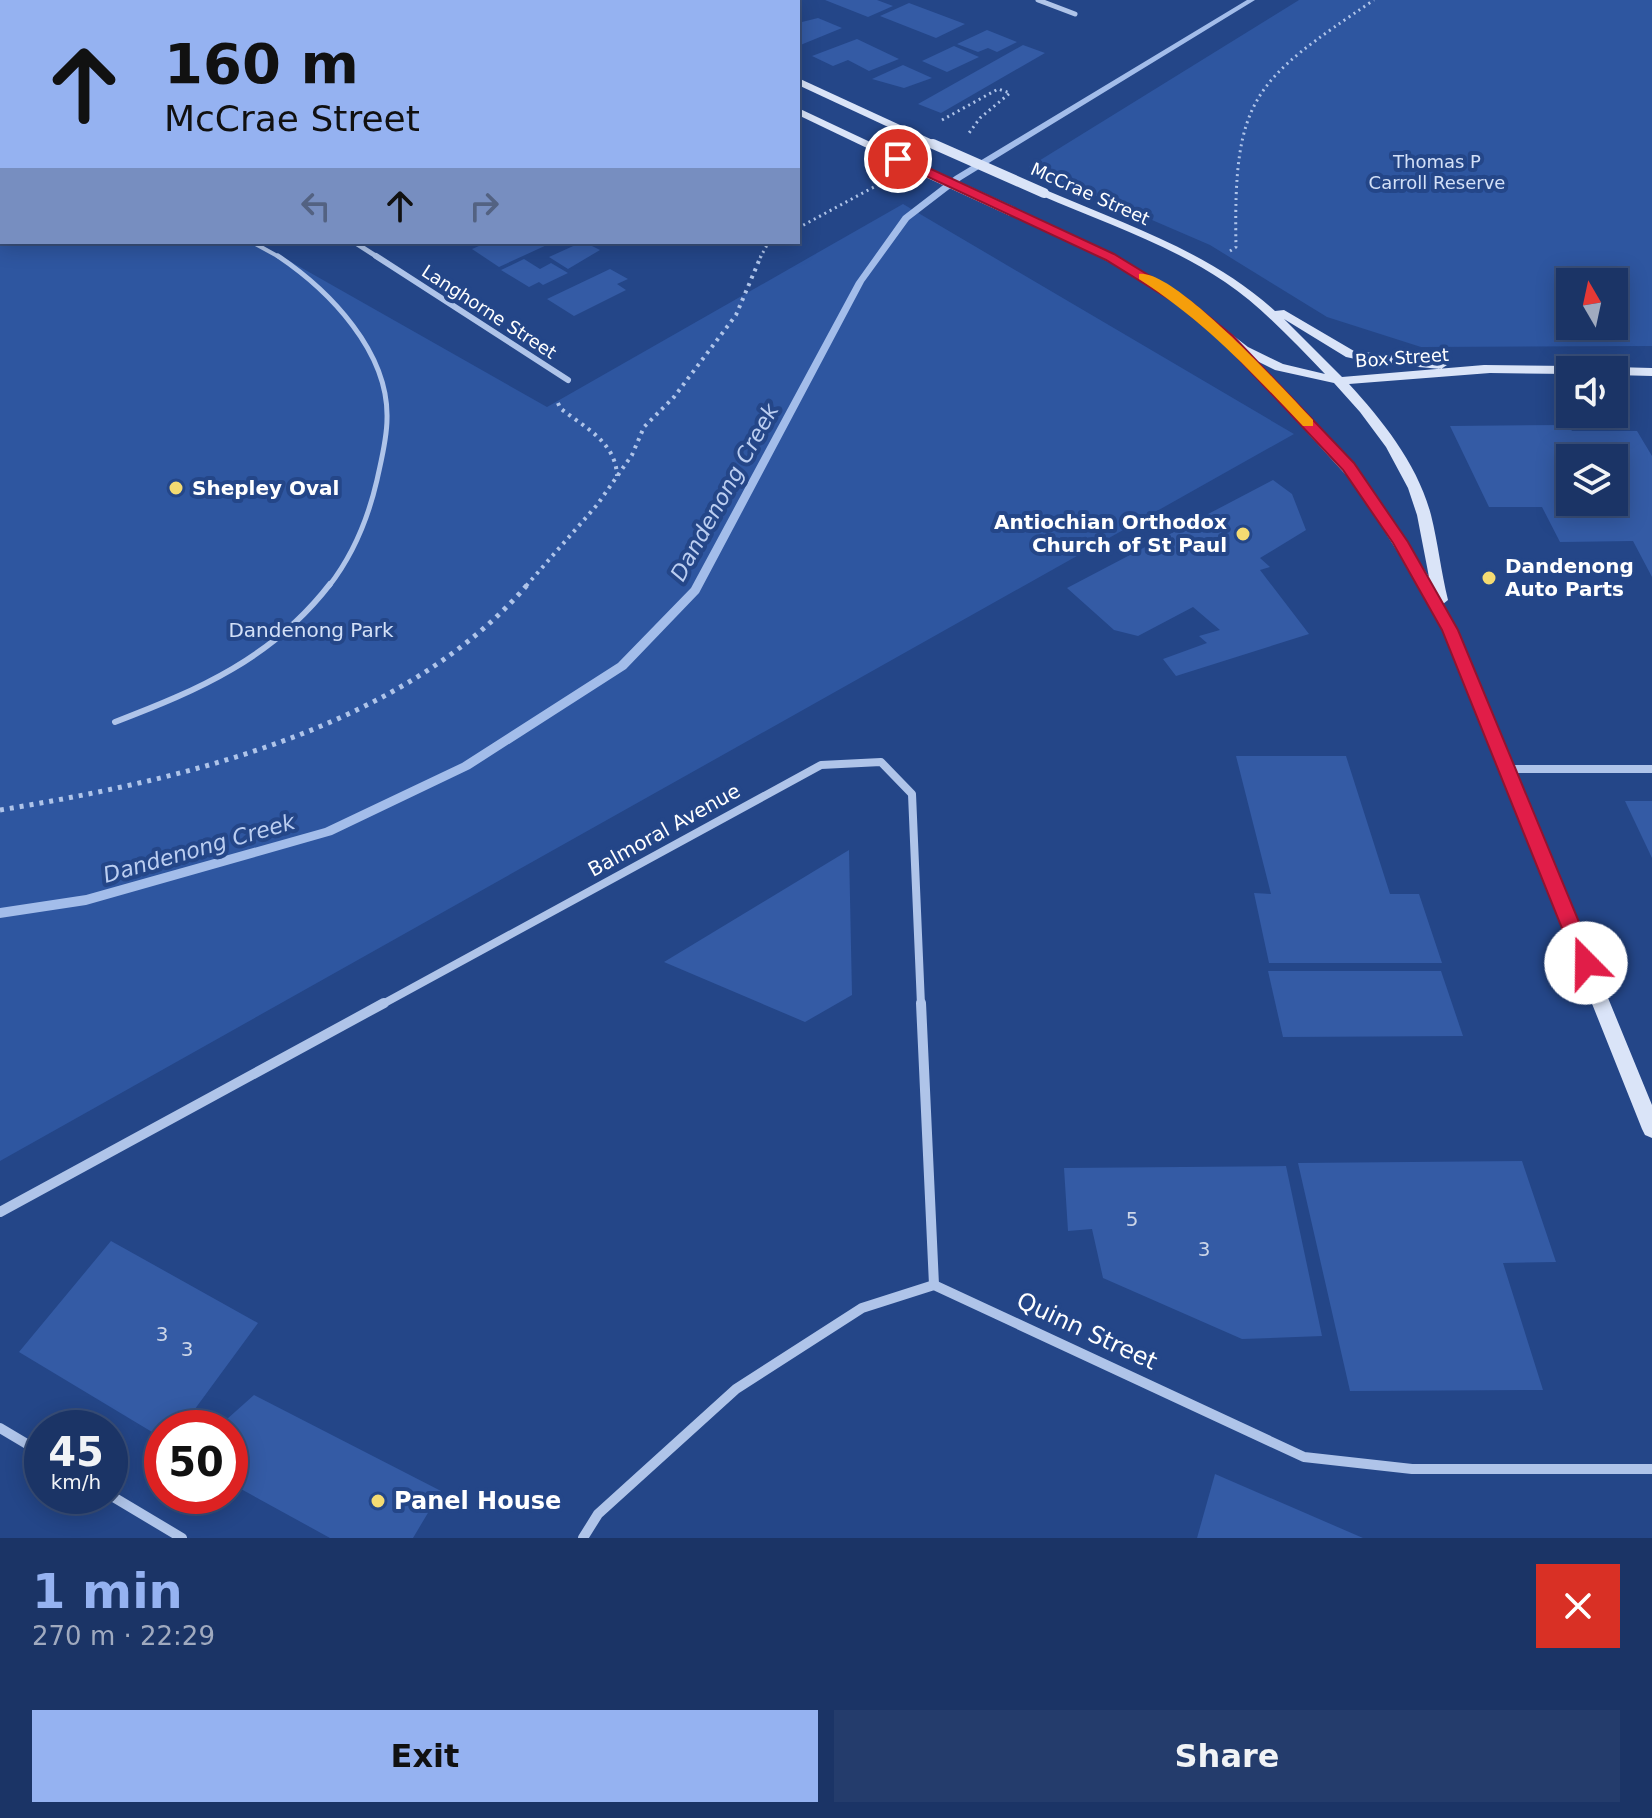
<!DOCTYPE html>
<meta charset="utf-8">
<style>
body{margin:0;font-family:"DejaVu Sans",sans-serif;background:#243c6c;color:#f1f3f6;height:100vh;display:flex;flex-direction:column;font-size:30px;white-space:nowrap}
*{box-sizing:border-box;margin:0}
p{font-size:26px;color:#a0aabf}
.icon{flex:none;width:44px;height:44px;fill:none;stroke:currentColor;stroke-width:2;stroke-linecap:round;stroke-linejoin:round}
.map{position:relative;height:1538px;overflow:hidden}
.drawer{display:flex;flex-direction:column;background:#1b3466;flex:1}
.drawer>*{flex:none}
.hud{position:absolute;left:0px;top:0px;width:800px;height:244px;box-shadow:0 4px 20px #0003,0 0 0 2px #394f7a;background:#95b2f1;color:#111;overflow:hidden}
.needle{width:52px;rotate:351deg}
.fabs{position:absolute;left:1556px;top:268px;display:grid;gap:16px}
.fabs a{display:grid;place-items:center;width:72px;height:72px;border-radius:0px;background:#1b3466;box-shadow:0 4px 20px #0003,0 0 0 2px #394f7a;font-size:40px}
.speed{position:absolute;left:24px;top:1410px;display:flex;gap:16px;font-size:40px;font-weight:700;text-align:center}
.speed>*{display:grid;place-content:center;width:104px;height:104px;border-radius:50%;background:#1b3466;box-shadow:0 4px 20px #0003,0 0 0 2px #394f7a;line-height:1}
.speed small{font-size:20px;font-weight:400}
.speed .limit{border:12px solid #d22;background:#fff;color:#111}
.pin{position:absolute;display:grid;place-items:center;width:68px;height:68px;color:#fff;margin:-34px;border:4px solid #fff;border-radius:50%;box-shadow:0 2px 8px #0007}
.me{position:absolute;width:88px;margin:-44px;rotate:338deg;stroke-linejoin:round;filter:drop-shadow(0 0 6px #0008)}
.turn{display:flex;align-items:center;gap:28px;height:168px;padding:0 32px;font-size:36px}
.turn .icon{width:104px;height:104px;stroke-width:2.5}
.turn b{display:block;font-size:56px;line-height:68px}
.lanes{display:flex;align-items:center;height:76px;padding:0 32px;background:#0003;justify-content:center;gap:40px;direction:ltr}
.lanes .off{opacity:.35}
.round{display:grid;place-items:center;flex:none;width:84px;height:84px;border-radius:0px;background:#243c6c}
.headline{display:flex;align-items:center;justify-content:space-between;height:136px;padding:0 32px}
h1{font-size:48px;font-weight:700;line-height:60px;color:#95b2f1}
.primary-button{display:flex;gap:16px;margin-top:auto;padding:16px 32px}
.primary-button a{flex:1;height:92px;border-radius:0px;background:#95b2f1;color:#111;font-size:32px;font-weight:700;line-height:92px;text-align:center}
.primary-button a+a{background:#243c6c;color:#f1f3f6}
.map>svg:first-child{display:block}
.green{fill:#2e56a0;fill-rule:evenodd}
.lines{fill:none;stroke-linecap:round;stroke-linejoin:round}
.stream{fill:#a3bdea;fill-rule:evenodd}
.building{fill:#345ba5;fill-rule:evenodd}
.path-far2{stroke:#afc4e9;stroke-width:3;stroke-dasharray:2 4;stroke-linecap:butt}
.path-far1{stroke:#afc4e9;stroke-width:4;stroke-dasharray:3 5;stroke-linecap:butt}
.path{stroke:#afc4e9;stroke-width:5;stroke-dasharray:4 6;stroke-linecap:butt}
.lane-far2{stroke:#afc4e9;stroke-width:4}
.lane-far1{stroke:#afc4e9;stroke-width:5}
.lane{stroke:#afc4e9;stroke-width:6}
.street-far3{stroke:#afc4e9;stroke-width:5}
.street-far2{stroke:#afc4e9;stroke-width:6}
.street-far1{stroke:#afc4e9;stroke-width:8}
.street{stroke:#afc4e9;stroke-width:10}
.secondary{fill:#dae4f8;fill-rule:evenodd}
.path-bridge{stroke:#afc4e9;stroke-width:3;stroke-dasharray:2 4;stroke-linecap:butt}
.secondary-bridge{stroke:#dae4f8;stroke-width:10}
.route{fill:#e11d48;stroke:#92132f;stroke-width:2}
.slow{fill:#f59e0b}
.poi-dot{fill:#f4db72;stroke:#244688;stroke-width:3}
.labels{text-anchor:middle;stroke-width:8;stroke-linejoin:round;paint-order:stroke}
.far-park-label{font-size:18px;fill:#d3e0f7;stroke:#244688}
.far-street-label{font-size:18px;fill:#fff;stroke:#244688}
.poi-label{font-size:20px;font-weight:bold;fill:#fff;stroke:#244688;text-anchor:start}
.park-label{font-size:20px;fill:#d3e0f7;stroke:#244688}
.street-label{font-size:20px;fill:#fff;stroke:#244688}
.near-number-label{font-size:20px;fill:#ccd6e8}
.water-label{font-size:22px;font-style:italic;fill:#bbcef1;stroke:#244688}
.near-street-label{font-size:24px;fill:#fff;stroke:#244688}
.near-poi-label{font-size:24px;font-weight:bold;fill:#fff;stroke:#244688;text-anchor:start}
</style>
<div class="map">
<svg width="1652" height="1538" viewBox="0 0 1652 1538">
<rect width="100%" height="100%" fill="#244688"/>
<g class="green">
<path d="M 1299,0 L 1652,0 L 1652,346 L 1421,347 L 1327,317 L 1210,245 L 1029,167 ZM 1570,282 L 1614,282 L 1614,326 L 1570,326 Z"/>
<path d="M 0,195 L 2,242 L 256,242 L 547,407 L 903,204 L 1294,434 L 0,1161 Z"/>
</g>
<g class="lines">
<path class="stream" d="M 1247,0 L 1255,0 L 961,180 L 909,220 L 864,282 L 699,593 L 626,669 L 470,769 L 332,835 L 86,905 L 0,918 L 0,908 L 86,895 L 325,828 L 462,763 L 618,663 L 691,588 L 856,282 L 903,216 L 955,176 Z"/>
</g>
<g class="building">
<path d="M 825,0 L 877,0 L 893,6 L 868,17 Z"/>
<path d="M 909,3 L 965,24 L 936,38 L 880,16 Z"/>
<path d="M 818,18 L 842,28 L 798,46 L 798,23 Z"/>
<path d="M 987,30 L 1017,42 L 997,52 L 988,48 L 978,52 L 957,44 Z"/>
<path d="M 857,39 L 899,59 L 869,71 L 848,60 L 833,66 L 812,56 Z"/>
<path d="M 1023,45 L 1045,53 L 941,113 L 918,104 Z"/>
<path d="M 954,46 L 979,57 L 947,72 L 922,61 Z"/>
<path d="M 903,65 L 932,78 L 904,88 L 872,79 Z"/>
<path d="M 488,242 L 546,242 L 549,244 L 499,267 L 472,249 Z"/>
<path d="M 582,242 L 601,242 L 592,246 L 600,250 L 568,269 L 549,257 Z"/>
<path d="M 524,259 L 540,269 L 551,263 L 568,273 L 543,285 L 539,282 L 529,287 L 501,270 Z"/>
<path d="M 610,269 L 628,279 L 617,284 L 626,290 L 574,316 L 547,299 Z"/>
<path d="M 1568,425 L 1572,431 L 1637,431 L 1652,456 L 1652,577 L 1633,541 L 1560,542 L 1542,507 L 1489,507 L 1450,426 ZM 1570,458 L 1614,458 L 1614,502 L 1570,502 Z"/>
<path d="M 1273,480 L 1292,494 L 1306,530 L 1260,558 L 1270,567 L 1260,570 L 1309,634 L 1176,676 L 1163,659 L 1207,643 L 1199,636 L 1220,630 L 1193,607 L 1138,636 L 1114,630 L 1067,588 Z"/>
<path d="M 1236,756 L 1346,756 L 1390,894 L 1419,894 L 1442,963 L 1269,963 L 1254,893 L 1271,894 Z"/>
<path d="M 1625,801 L 1652,801 L 1652,858 Z"/>
<path d="M 849,850 L 852,995 L 805,1022 L 664,962 Z"/>
<path d="M 1268,971 L 1441,971 L 1463,1036 L 1283,1037 Z"/>
<path d="M 1522,1161 L 1556,1262 L 1503,1263 L 1543,1390 L 1350,1391 L 1298,1163 Z"/>
<path d="M 1286,1166 L 1322,1336 L 1242,1339 L 1103,1278 L 1092,1229 L 1068,1231 L 1064,1168 Z"/>
<path d="M 111,1241 L 258,1323 L 181,1428 L 162,1428 L 162,1438 L 19,1352 Z"/>
<path d="M 254,1395 L 441,1491 L 413,1538 L 330,1538 L 230,1483 L 230,1428 L 217,1428 Z"/>
<path d="M 1215,1474 L 1363,1538 L 1197,1538 Z"/>
</g>
<g class="lines">
<g class="path-far2">
<path d="M 942,120 L 998,89 L 1010,93 L 980,118 L 969,133"/>
<path d="M 798,228 L 885,181"/>
<path d="M 1230,251 L 1236,247 C 1233,96 1254,81 1374,0"/>
<path d="M 760,258 L 767,245 L 773,242"/>
</g>
<g class="path-far1">
<path d="M 558,403 L 560,408 C 584,427 616,442 617,476"/>
<path d="M 526,586 L 597,505 L 632,455 L 644,427 L 674,397 L 736,315 L 761,256"/>
</g>
<path class="path" d="M 0,810 C 182,780 403,729 528,584"/>
<path class="lane-far2" d="M 252,242 L 281,258"/>
<path class="lane-far1" d="M 278,256 C 330,291 389,352 387,419 C 387,439 381,461 377,480 C 368,519 353,555 329,586"/>
<path class="lane" d="M 115,722 C 199,690 273,658 330,584"/>
<g class="street-far3">
<path d="M 1038,0 L 1075,14"/>
<path d="M 205,2 L 211,0"/>
<path d="M 734,2 L 739,0"/>
<path d="M 354,242 L 379,258"/>
</g>
<path class="street-far2" d="M 376,256 L 568,380"/>
<g class="street-far1">
<path d="M 1509,769 L 1652,769"/>
<path d="M 381,1005 L 821,765 L 881,762 L 912,794 L 921,1005"/>
</g>
<g class="street">
<path d="M 921,1003 L 934,1285"/>
<path d="M 0,1212 L 384,1003"/>
<path d="M 0,1428 L 42,1453"/>
<path d="M 110,1495 L 182,1538"/>
<path d="M 583,1538 L 598,1514 L 736,1389 L 862,1308 L 934,1285 L 1304,1457 L 1412,1469 L 1652,1469"/>
</g>
<g class="secondary">
<path d="M 551,0 L 562,0 L 563,2 L 552,2 Z"/>
<path d="M 612,0 L 623,0 L 624,2 L 613,2 Z"/>
<path d="M 798,78 L 937,142 L 938,144 L 929,146 L 798,85 Z"/>
<path d="M 798,108 L 902,157 L 903,159 L 894,161 L 798,115 Z"/>
<path d="M 1040,191 L 1048,191 C 1127,225 1210,252 1275,311 L 1284,310 L 1354,351 L 1441,361 L 1447,365 L 1441,369 L 1374,363 L 1346,357 L 1284,319 L 1342,377 L 1484,365 L 1570,366 L 1576,370 L 1570,370 L 1570,374 L 1490,373 L 1349,384 C 1383,421 1418,465 1431,515 C 1438,543 1441,572 1448,600 L 1443,604 L 1457,630 L 1652,1105 L 1652,1138 L 1645,1135 L 1642,1129 L 1443,630 L 1416,581 L 1356,486 L 1222,339 L 1178,303 L 1131,273 L 1006,211 L 1015,209 L 1139,269 L 1186,299 L 1248,347 L 1283,364 L 1325,374 C 1294,342 1262,307 1225,282 C 1169,244 1102,222 1040,195 ZM 1253,359 L 1275,370 L 1334,383 L 1360,412 L 1386,447 L 1408,488 L 1417,515 L 1429,577 L 1366,480 Z"/>
<path d="M 1614,367 L 1652,368 L 1652,376 L 1614,375 L 1614,370 L 1609,370 Z"/>
</g>
<path class="path-bridge" d="M 1067,188 L 1088,197"/>
<g class="secondary-bridge">
<path d="M 933,144 L 1044,193"/>
<path d="M 898,159 L 1011,211"/>
</g>
</g>
<path class="route" d="M 894,156 L 903,156 L 1114,254 L 1186,298 L 1233,336 L 1354,463 L 1408,542 L 1458,630 L 1596,963 L 1593,969 L 1586,972 L 1579,969 L 1576,963 L 1442,630 L 1393,543 L 1343,470 L 1223,342 L 1177,304 L 1106,260 L 894,161 Z"/>
<path class="slow" d="M 1139,274 C 1175,269 1285,391 1313,420 L 1313,426 L 1303,426 C 1249,369 1205,322 1139,279 Z"/>
<g class="poi-dot">
<circle cx="176" cy="488" r="8"/>
<circle cx="1243" cy="534" r="8"/>
<circle cx="1489" cy="578" r="8"/>
<circle cx="378" cy="1501" r="8"/>
</g>
<g class="labels">
<g class="far-park-label">
<text x="1437" y="168">Thomas P<tspan x="1437" dy="21">Carroll Reserve</tspan></text>
</g>
<g class="far-street-label">
<text transform="translate(1090 194) rotate(24)" y="6">McCrae Street</text>
<text transform="translate(489 312) rotate(33)" y="6">Langhorne Street</text>
<text transform="translate(1402 358) rotate(-4)" y="6">Box Street</text>
</g>
<g class="poi-label">
<text x="192" y="495">Shepley Oval</text>
<text x="1227" y="529" text-anchor="end">Antiochian Orthodox<tspan x="1227" dy="23">Church of St Paul</tspan></text>
<text x="1505" y="573">Dandenong<tspan x="1505" dy="23">Auto Parts</tspan></text>
</g>
<g class="park-label">
<text x="311" y="637">Dandenong Park</text>
</g>
<g class="street-label">
<text transform="translate(664 830) rotate(-29)" y="7">Balmoral Avenue</text>
</g>
<g class="near-number-label">
<text x="1132" y="1226">5</text>
<text x="1204" y="1256">3</text>
<text x="162" y="1341">3</text>
<text x="187" y="1356">3</text>
</g>
<g class="water-label">
<text transform="translate(724 492) rotate(-61)" y="8">Dandenong Creek</text>
<text transform="translate(199 848) rotate(-16)" y="8">Dandenong Creek</text>
</g>
<g class="near-street-label">
<text transform="translate(1087 1331) rotate(25)" y="8">Quinn Street</text>
</g>
<g class="near-poi-label">
<text x="394" y="1509">Panel House</text>
</g>
</g>
</svg>
<div class="fabs">
<a><svg class="needle" viewBox="-14 -14 28 28"><path d="M0-13l5 13h-10z" fill="#e53935"/><path d="M0 13l5-13h-10z" fill="#a0aabf"/></svg></a>
<a><svg class="icon" aria-label="sound" viewBox="0 0 24 24"><path d="M4 9h4l5-4v14l-5-4H4zM17 9q2 3 0 6"/></svg></a>
<a><svg class="icon" aria-label="layers" viewBox="0 0 24 24"><path d="M12 4l9 5-9 5-9-5zM3 14l9 5 9-5"/></svg></a>
</div>
<div class="speed"><div>45<small>km/h</small></div><div class="limit">50</div></div>
<div class="pin" style="left:898px;top:159px;background:#d93025"><svg class="icon" aria-label="arrive" viewBox="0 0 24 24"><path d="M6 21V4h12l-3 4 3 4H6"/></svg></div>
<svg class="me" style="left:1586px;top:963px" viewBox="-20 -20 40 40"><circle r="19" fill="#fff"/><path d="M0-13L10 11 0 6-10 11z" fill="#e11d48"/></svg>
<div class="hud">
<div class="turn"><svg class="icon" aria-label="ahead" viewBox="0 0 24 24"><path d="M12 20V5M6 11l6-6 6 6"/></svg><div><b>160 m</b>McCrae Street</div></div>
<div class="lanes"><svg class="icon off" aria-label="left" viewBox="0 0 24 24"><path d="M17 20v-9H6M10 6l-5 5 5 5"/></svg><svg class="icon" aria-label="ahead" viewBox="0 0 24 24"><path d="M12 20V5M6 11l6-6 6 6"/></svg><svg class="icon off" aria-label="right" viewBox="0 0 24 24"><path d="M7 20v-9h11M14 6l5 5-5 5"/></svg></div>
</div>
</div>
<section class="drawer">
<div class="headline"><div><h1>1 min</h1><p>270 m · 22:29</p></div><a class="round" style="background:#d93025;color:#fff"><svg class="icon" aria-label="close" viewBox="0 0 24 24"><path d="M6 6l12 12M18 6L6 18"/></svg></a></div>
<div class="primary-button"><a>Exit</a><a>Share</a></div>
</section>
